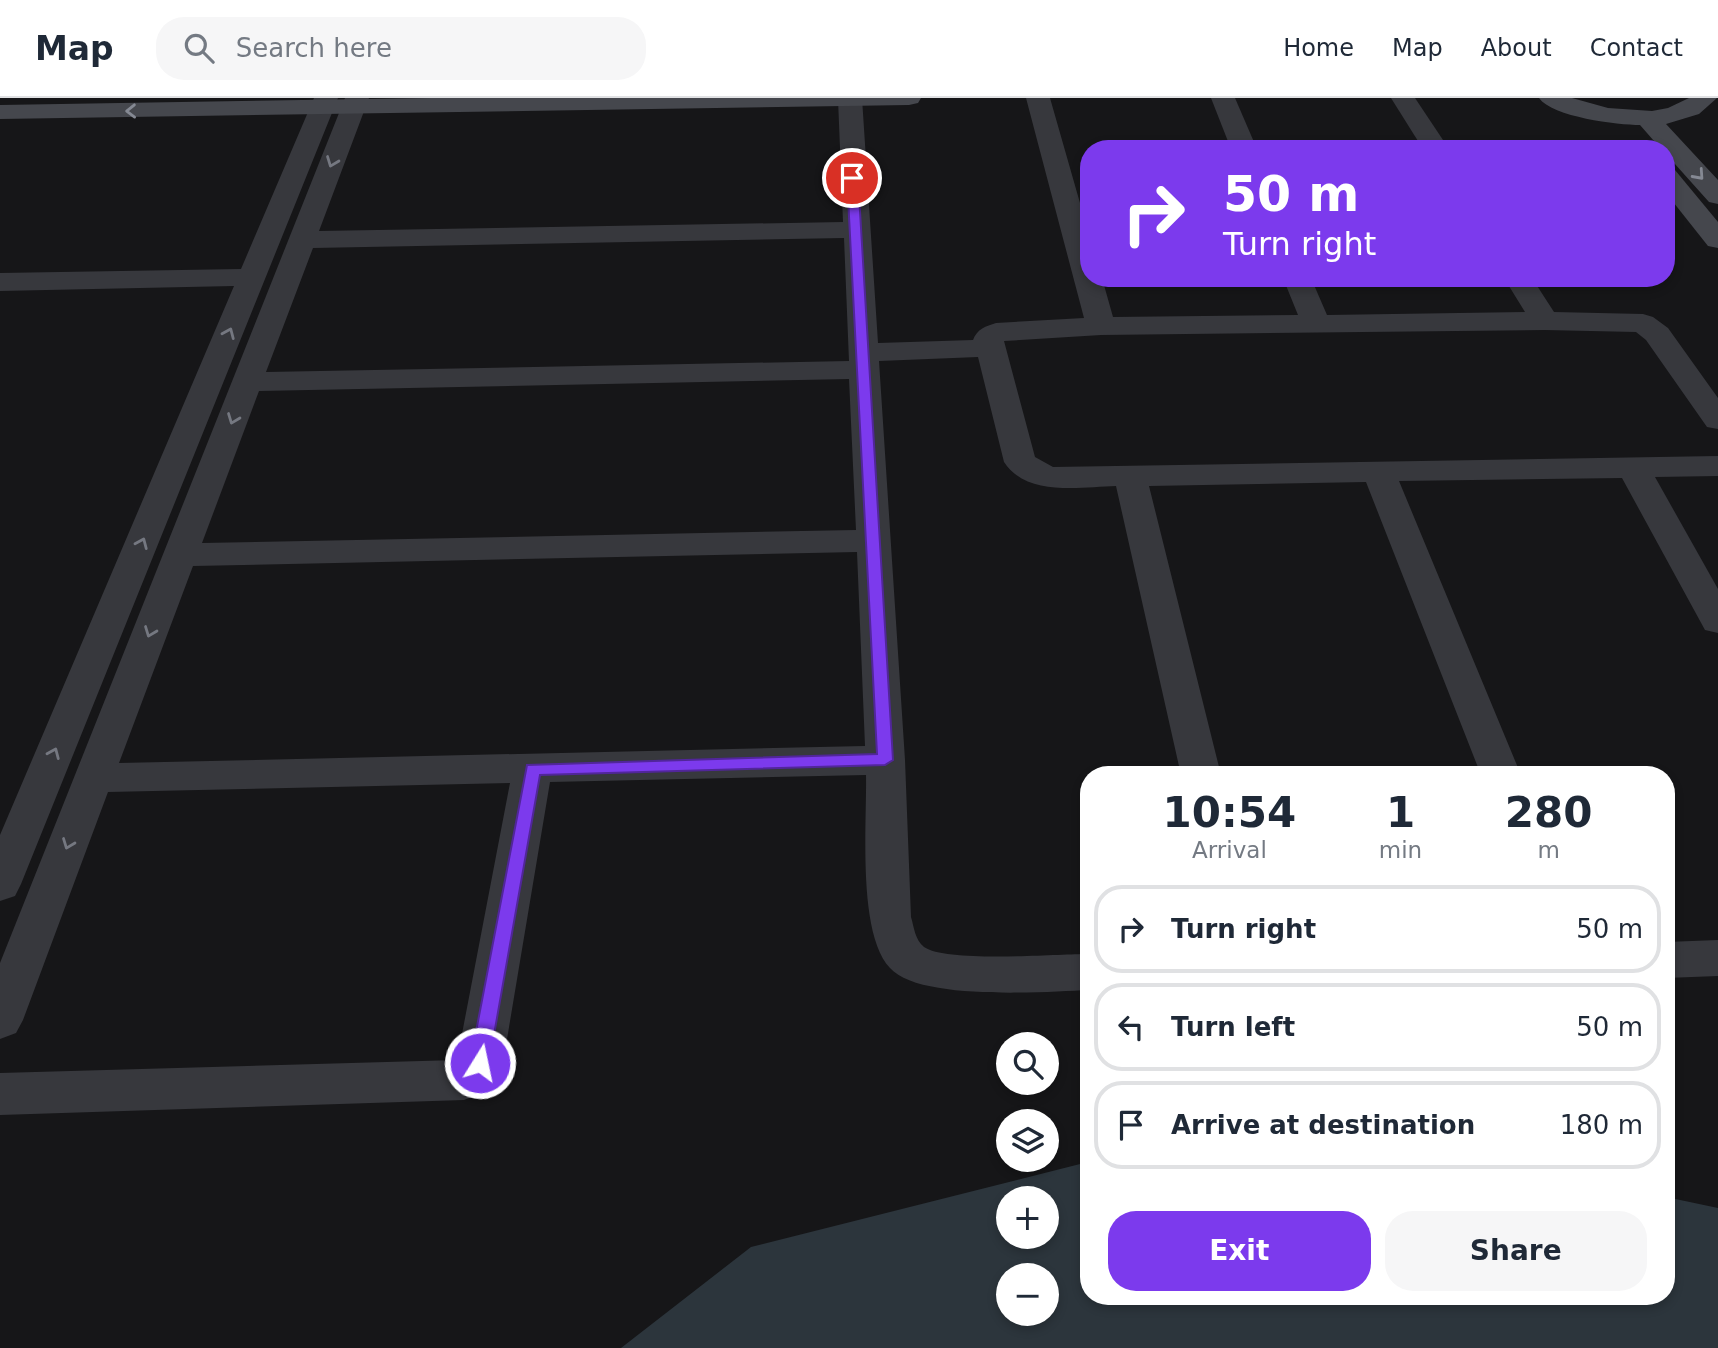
<!DOCTYPE html>
<meta charset="utf-8">
<style>
body{margin:0;font-family:"DejaVu Sans",sans-serif;background:#f6f6f7;color:#1f2937;height:100vh;display:flex;flex-direction:column;font-size:26px;white-space:nowrap}
*{box-sizing:border-box;margin:0}
p{font-size:23px;color:#747a83}
.icon{flex:none;width:38px;height:38px;fill:none;stroke:currentColor;stroke-width:2;stroke-linecap:round;stroke-linejoin:round}
.map{position:relative;flex:1;overflow:hidden}
.side{position:absolute;left:1080px;top:668px;width:595px;height:539px;display:flex;flex-direction:column;background:#fff;border-radius:28px;box-shadow:0 4px 10px #0003}
.side>*{flex:none}
.top-card{position:absolute;left:1080px;top:42px;width:595px;height:147px;border-radius:28px;box-shadow:0 4px 10px #0003;background:#7c3aed;color:#fff;overflow:hidden}
.buttons{position:absolute;left:996px;top:934px;display:grid;gap:14px}
.buttons a{display:grid;place-items:center;width:63px;height:63px;border-radius:50%;background:#fff;box-shadow:0 4px 10px #0003;font-size:35px}
.pin{position:absolute;display:grid;place-items:center;width:60px;height:60px;color:#fff;margin:-30px;border:4px solid #fff;border-radius:50%;box-shadow:0 2px 7px #0007}
.me{position:absolute;width:77px;margin:-38px;rotate:10deg;stroke-linejoin:round;filter:drop-shadow(0 0 5px #0008)}
.turn{display:flex;align-items:center;gap:24px;height:147px;padding:0 28px;font-size:32px}
.turn .icon{width:91px;height:91px;stroke-width:2.5}
.turn b{display:block;font-size:49px;line-height:60px}
.eta{display:flex;justify-content:space-evenly;align-items:center;height:119px;text-align:center}
.eta b{font-size:42px;font-weight:800;line-height:49px}
.primary-button{display:flex;gap:14px;margin-top:auto;padding:14px 28px}
.primary-button a{flex:1;height:80px;border-radius:28px;background:#7c3aed;color:#fff;font-size:28px;font-weight:800;line-height:80px;text-align:center}
.primary-button a+a{background:#f6f6f7;color:#1f2937}
ul{padding:0;list-style:none}
li{display:flex;align-items:center;gap:21px;height:88px;margin:0 14px 10px;padding:0 14px;border:4px solid #e0e1e3;border-radius:28px}
li div{flex:1}
li b{display:block;font-size:26px}
li em{font-style:normal}
header{display:flex;align-items:center;gap:42px;box-sizing:border-box;height:98px;padding:0 35px;background:#fff;border-bottom:2px solid #e0e1e3}
header strong{font-size:33px}
nav{display:flex;gap:38px;margin-inline-start:auto;font-size:24px}
.search{width:490px;height:63px;background:#f6f6f7;display:flex;align-items:center;gap:18px;box-sizing:border-box;padding:0 24px;border-radius:28px;color:#747a83;font-size:26px}
.map>svg:first-child{display:block}
.water{fill:#2c353c;fill-rule:evenodd}
.lines{fill:none;stroke-linecap:round;stroke-linejoin:round}
.street{fill:#37383d;fill-rule:evenodd}
.secondary{fill:#45474d;fill-rule:evenodd}
.oneway{stroke:#858993}
.oneway2{stroke:#757881}
.route{fill:#7c3aed;stroke:#51269a;stroke-width:2}
</style>
<header>
<strong>Map</strong>
<div class="search"><svg class="icon" aria-label="search" viewBox="0 0 24 24"><circle cx="10" cy="10" r="6"/><path d="M15 15l6 6"/></svg>Search here</div>
<nav><a>Home</a><a>Map</a><a>About</a><a>Contact</a></nav>
</header>
<div class="map">
<svg width="1718" height="1250" viewBox="0 0 1718 1250">
<rect width="100%" height="100%" fill="#161618"/>
<path class="water" d="M 1088,1064 L 1088,1199 L 1666,1199 L 1666,1099 L 1718,1110 L 1718,1250 L 621,1250 L 751,1149 ZM 1008,1101 L 1046,1101 L 1046,1139 L 1008,1139 ZM 1008,1178 L 1046,1178 L 1046,1216 L 1008,1216 Z"/>
<g class="lines">
<g class="street">
<path d="M 314,0 L 338,0 L 21,786 L 15,798 L 0,803 L 0,737 L 234,188 L 0,193 L 0,175 L 241,171 Z"/>
<path d="M 345,0 L 369,0 L 319,133 L 843,124 L 838,1 L 862,0 L 878,245 L 973,242 C 977,231 986,228 996,225 L 1084,220 L 1026,0 L 1050,0 L 1088,133 L 1088,180 L 1102,180 L 1113,219 L 1298,217 L 1283,180 L 1311,180 L 1327,217 L 1525,214 L 1504,180 L 1532,180 L 1554,214 L 1643,216 L 1653,219 L 1668,230 L 1718,300 L 1718,331 L 1707,329 L 1646,242 L 1636,234 L 1545,232 L 1101,237 L 1004,243 L 1035,359 L 1053,369 L 1718,358 L 1718,378 L 1655,379 L 1718,491 L 1718,535 L 1705,532 L 1622,380 L 1399,383 L 1521,677 L 1481,677 L 1366,384 L 1149,388 L 1221,677 L 1181,677 L 1116,388 C 1080,389 1027,399 1004,364 L 978,259 L 879,263 L 905,662 L 911,819 C 914,829 915,842 924,849 C 947,865 1056,856 1088,856 L 1088,892 C 1045,894 919,903 890,870 C 857,835 867,725 866,677 L 550,684 L 503,965 L 490,992 L 464,1002 L 0,1017 L 0,975 L 457,962 L 510,685 L 108,694 L 23,922 L 16,935 L 0,941 L 0,865 ZM 844,140 L 849,263 L 266,274 L 313,150 ZM 849,281 L 856,432 L 202,445 L 259,293 ZM 857,454 L 865,648 L 119,665 L 193,468 Z"/>
<path d="M 1211,0 L 1235,0 L 1257,51 L 1231,51 Z"/>
<path d="M 1391,0 L 1415,0 L 1449,51 L 1423,51 Z"/>
<path d="M 1718,842 L 1718,878 L 1666,880 L 1666,844 Z"/>
</g>
<g class="secondary">
<path d="M 431,0 L 921,0 L 918,5 L 909,7 L 0,21 L 0,7 Z"/>
<path d="M 1539,0 L 1572,0 L 1608,10 L 1652,13 L 1668,10 L 1689,0 L 1717,0 L 1699,16 L 1666,26 L 1718,82 L 1718,106 L 1709,104 L 1666,56 L 1666,51 L 1661,51 L 1640,27 C 1618,27 1552,19 1539,0 Z"/>
<path d="M 1666,70 L 1675,72 L 1718,124 L 1718,150 L 1708,148 L 1666,95 Z"/>
</g>
</g>
<defs><path id="oneway-chevron" d="M-2-3.5L2.5 0L-2 3.5" fill="none" stroke-width="1.6" stroke-linecap="round" stroke-linejoin="round" transform="scale(1.75)"/></defs>
<g class="oneway">
<use href="#oneway-chevron" transform="translate(131 13) rotate(179)"/>
<use href="#oneway-chevron" transform="translate(1699 77) rotate(48)"/>
</g>
<g class="oneway2">
<use href="#oneway-chevron" transform="translate(332 64) rotate(111)"/>
<use href="#oneway-chevron" transform="translate(229 235) rotate(-67)"/>
<use href="#oneway-chevron" transform="translate(233 321) rotate(111)"/>
<use href="#oneway-chevron" transform="translate(142 445) rotate(-67)"/>
<use href="#oneway-chevron" transform="translate(150 534) rotate(111)"/>
<use href="#oneway-chevron" transform="translate(54 655) rotate(-67)"/>
<use href="#oneway-chevron" transform="translate(68 746) rotate(111)"/>
</g>
<path class="route" d="M 852,77 L 858,80 L 893,662 L 885,667 L 540,677 L 489,965 L 486,970 L 480,973 L 473,970 L 470,965 L 527,667 L 877,656 L 847,80 Z"/>
</svg>
<div class="buttons">
<a><svg class="icon" aria-label="search" viewBox="0 0 24 24"><circle cx="10" cy="10" r="6"/><path d="M15 15l6 6"/></svg></a>
<a><svg class="icon" aria-label="layers" viewBox="0 0 24 24"><path d="M12 4l9 5-9 5-9-5zM3 14l9 5 9-5"/></svg></a>
<a>+</a>
<a>−</a>
</div>
<div class="pin" style="left:852px;top:80px;background:#d93025"><svg class="icon" aria-label="arrive" viewBox="0 0 24 24"><path d="M6 21V4h12l-3 4 3 4H6"/></svg></div>
<svg class="me" style="left:480px;top:965px" viewBox="-20 -20 40 40"><circle r="17" fill="#7c3aed" stroke="#fff" stroke-width="3"/><path d="M0-11L8 9 0 5-8 9z" fill="#fff"/></svg>
<div class="top-card">
<div class="turn"><svg class="icon" aria-label="right" viewBox="0 0 24 24"><path d="M7 20v-9h11M14 6l5 5-5 5"/></svg><div><b>50 m</b>Turn right</div></div>
</div>
<section class="side">
<div class="eta">
<div><b>10:54</b><p>Arrival</p></div>
<div><b>1</b><p>min</p></div>
<div><b>280</b><p>m</p></div>
</div>
<ul>
<li><svg class="icon" aria-label="right" viewBox="0 0 24 24"><path d="M7 20v-9h11M14 6l5 5-5 5"/></svg><div><b>Turn right</b></div><em>50 m</em></li>
<li><svg class="icon" aria-label="left" viewBox="0 0 24 24"><path d="M17 20v-9H6M10 6l-5 5 5 5"/></svg><div><b>Turn left</b></div><em>50 m</em></li>
<li><svg class="icon" aria-label="arrive" viewBox="0 0 24 24"><path d="M6 21V4h12l-3 4 3 4H6"/></svg><div><b>Arrive at destination</b></div><em>180 m</em></li>
</ul>
<div class="primary-button"><a>Exit</a><a>Share</a></div>
</section>
</div>
